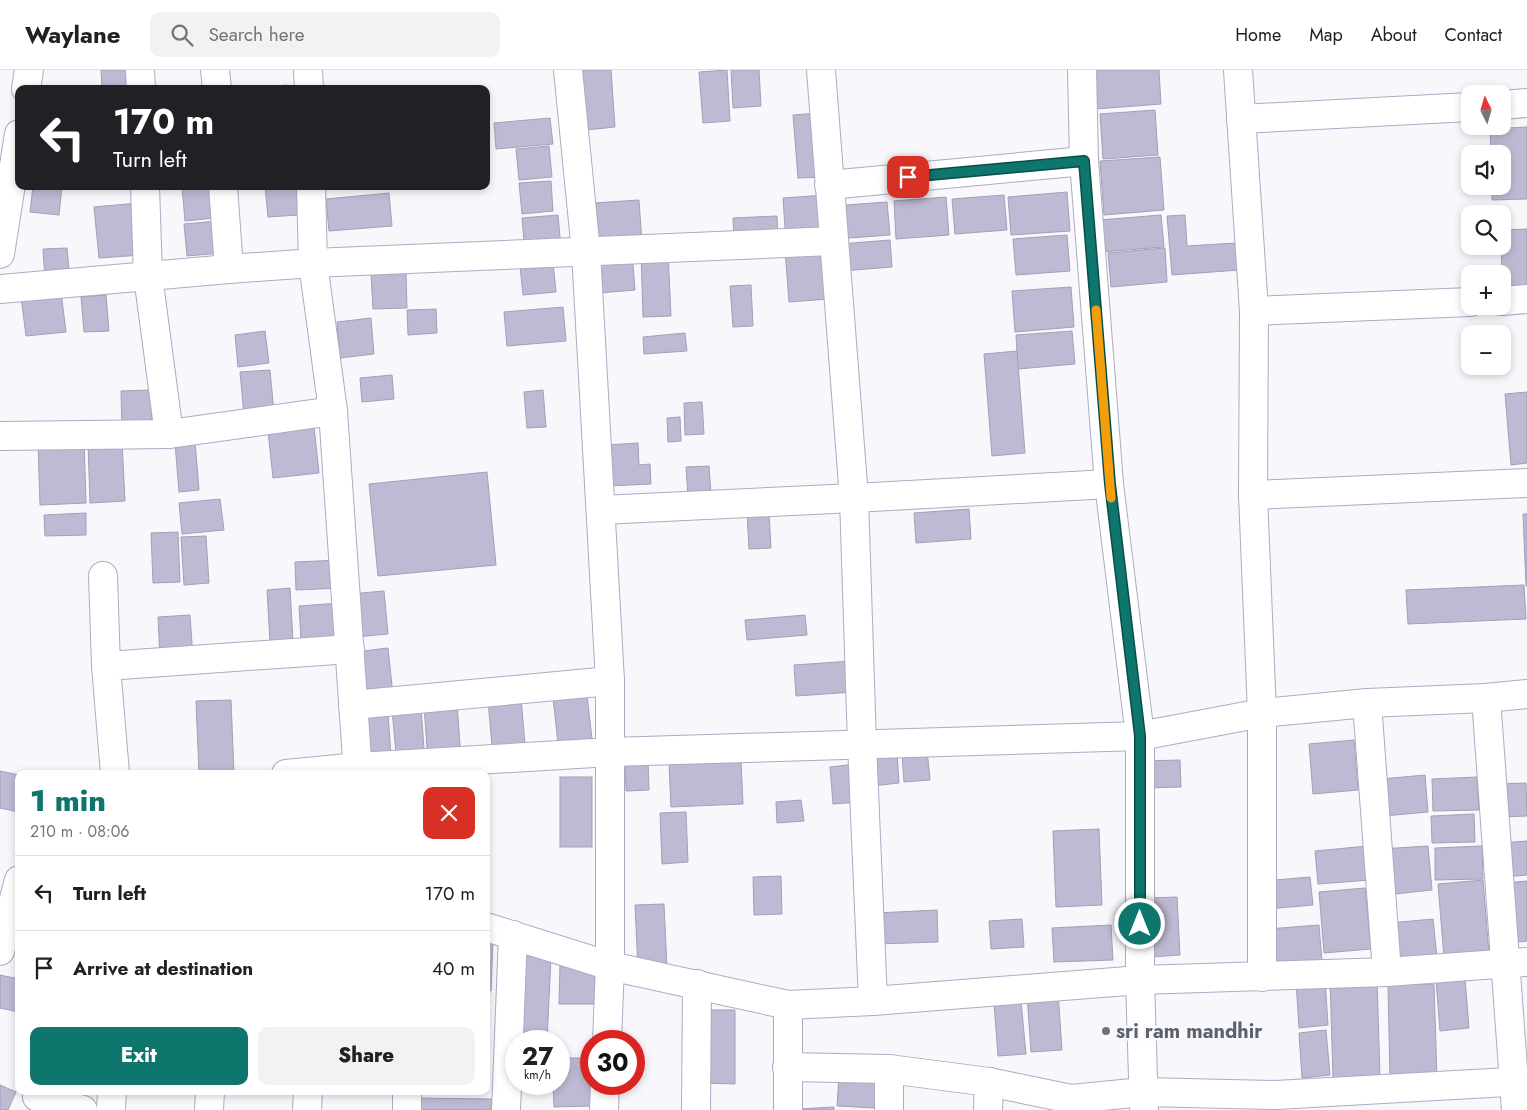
<!DOCTYPE html>
<meta charset="utf-8">
<style>
body{margin:0;font-family:Jost,sans-serif;background:#f2f2f2;color:#202124;height:100vh;display:flex;flex-direction:column;font-size:19px;white-space:nowrap}
*{box-sizing:border-box;margin:0}
p{font-size:16px;color:#757577}
.icon{flex:none;width:28px;height:28px;fill:none;stroke:currentColor;stroke-width:2;stroke-linecap:round;stroke-linejoin:round}
.map{position:relative;flex:1;overflow:hidden}
.side{position:absolute;left:15px;top:700px;width:475px;height:325px;display:flex;flex-direction:column;background:#fff;border-radius:10px;box-shadow:0 2px 8px #0003}
.side>*{flex:none}
.guide{position:absolute;left:15px;top:15px;width:475px;height:105px;border-radius:10px;box-shadow:0 2px 8px #0003;background:#202124;color:#fff;overflow:hidden}
.needle{width:32px;rotate:355deg}
.fabs{position:absolute;left:1461px;top:15px;display:grid;gap:10px}
.fabs a{display:grid;place-items:center;width:50px;height:50px;border-radius:10px;background:#fff;box-shadow:0 2px 8px #0003;font-size:25px}
.speed{position:absolute;left:505px;top:960px;display:flex;gap:10px;font-size:25px;font-weight:700;text-align:center}
.speed>*{display:grid;place-content:center;width:65px;height:65px;border-radius:50%;background:#fff;box-shadow:0 2px 8px #0003;line-height:1}
.speed small{font-size:12px;font-weight:400}
.speed .limit{border:8px solid #d22;background:#fff;color:#111}
.pin{position:absolute;display:grid;place-items:center;width:42px;height:42px;color:#fff;margin:-21px;border-radius:10px;box-shadow:0 2px 8px #0006}
.me{position:absolute;width:55px;margin:-28px;rotate:0deg;stroke-linejoin:round;filter:drop-shadow(0 0 4px #0008)}
.turn{display:flex;align-items:center;gap:18px;height:105px;padding:0 15px;font-size:22px}
.turn .icon{width:65px;height:65px;stroke-width:2.5}
.turn b{display:block;font-size:35px;line-height:42px}
.round{display:grid;place-items:center;flex:none;width:52px;height:52px;border-radius:10px;background:#f2f2f2}
.headline{display:flex;align-items:center;justify-content:space-between;height:85px;padding:0 15px}
h1{font-size:30px;font-weight:800;line-height:38px;color:#0f766e}
.action{display:flex;gap:10px;margin-top:auto;padding:10px 15px}
.action a{flex:1;height:58px;border-radius:10px;background:#0f766e;color:#fff;font-size:20px;font-weight:800;line-height:58px;text-align:center}
.action a+a{background:#f2f2f2;color:#202124}
ul{padding:0;list-style:none}
li{display:flex;align-items:center;gap:15px;height:75px;padding:0 15px;border-top:1px solid #e0e0e0}
li div{flex:1}
li b{display:block;font-size:19px}
li em{font-style:normal}
header{display:flex;align-items:center;gap:30px;box-sizing:border-box;height:70px;padding:0 25px;background:#fff;border-bottom:1px solid #e0e0e0}
header strong{font-size:24px}
nav{display:flex;gap:28px;margin-inline-start:auto;font-size:18px}
.search{width:350px;height:45px;background:#f2f2f2;display:flex;align-items:center;gap:12px;box-sizing:border-box;padding:0 18px;border-radius:10px;color:#757577;font-size:19px}
.map>svg:first-child{display:block}
.building{fill:#bebad3;stroke:#a39fb8}
.lines{fill:none;stroke-linecap:round;stroke-linejoin:round}
.street-casing{stroke:#aeaac3;stroke-width:30}
.street{stroke:#fff;stroke-width:28}
.route-casing{stroke:#0a4d48;stroke-width:12}
.route{stroke:#0f766e;stroke-width:9}
.slow{stroke:#f59e0b;stroke-width:9}
.worship-dot{fill:#6b7280;stroke:#f8f7fc;stroke-width:2}
.labels{text-anchor:middle;stroke-width:5;stroke-linejoin:round;paint-order:stroke}
.worship-label{font-size:20px;font-weight:bold;fill:#5b616d;stroke:#f8f7fc;text-anchor:start}
</style>
<header>
<strong>Waylane</strong>
<div class="search"><svg class="icon" aria-label="search" viewBox="0 0 24 24"><circle cx="10" cy="10" r="6"/><path d="M15 15l6 6"/></svg>Search here</div>
<nav><a>Home</a><a>Map</a><a>About</a><a>Contact</a></nav>
</header>
<div class="map">
<svg width="1527" height="1040" viewBox="0 0 1527 1040">
<rect width="100%" height="100%" fill="#f8f7fc"/>
<g class="building">
<path d="M 101,0 L 136,0 L 137,19 L 102,19 Z"/>
<path d="M 582,0 L 611,0 L 615,57 L 586,60 Z"/>
<path d="M 727,0 L 730,51 L 703,53 L 699,2 Z"/>
<path d="M 731,0 L 759,0 L 761,36 L 733,38 Z"/>
<path d="M 1093,0 L 1159,0 L 1161,34 L 1096,39 Z"/>
<path d="M 287,15 L 287,19 L 253,19 L 253,18 Z"/>
<path d="M 1155,40 L 1158,85 L 1103,89 L 1100,44 Z"/>
<path d="M 819,43 L 824,107 L 798,108 L 793,45 Z"/>
<path d="M 550,48 L 553,74 L 496,79 L 494,53 Z"/>
<path d="M 1527,57 L 1527,129 L 1492,130 L 1492,116 L 1502,116 L 1502,84 L 1491,84 L 1490,59 Z"/>
<path d="M 549,76 L 552,107 L 519,110 L 516,79 Z"/>
<path d="M 1160,87 L 1164,140 L 1104,145 L 1100,91 Z"/>
<path d="M 551,111 L 553,141 L 522,144 L 519,113 Z"/>
<path d="M 33,116 L 62,116 L 59,145 L 30,142 Z"/>
<path d="M 182,116 L 213,116 L 215,148 L 185,151 Z"/>
<path d="M 265,116 L 296,116 L 298,145 L 268,147 Z"/>
<path d="M 1067,122 L 1070,161 L 1011,165 L 1008,127 Z"/>
<path d="M 389,123 L 392,156 L 329,161 L 326,129 Z"/>
<path d="M 826,125 L 829,169 L 786,172 L 783,128 Z"/>
<path d="M 1004,125 L 1007,160 L 955,164 L 952,129 Z"/>
<path d="M 946,127 L 949,165 L 896,169 L 894,131 Z"/>
<path d="M 639,130 L 642,173 L 598,176 L 594,133 Z"/>
<path d="M 887,132 L 890,165 L 835,169 L 833,136 Z"/>
<path d="M 138,133 L 142,185 L 99,188 L 94,137 Z"/>
<path d="M 558,145 L 561,179 L 525,182 L 522,148 Z"/>
<path d="M 1161,145 L 1164,177 L 1101,182 L 1099,150 Z"/>
<path d="M 1185,145 L 1187,176 L 1236,173 L 1239,200 L 1172,205 L 1167,146 Z"/>
<path d="M 777,146 L 778,170 L 734,172 L 733,148 Z"/>
<path d="M 218,151 L 221,183 L 187,186 L 184,154 Z"/>
<path d="M 1527,159 L 1527,225 L 1503,226 L 1501,176 L 1502,176 L 1502,160 Z"/>
<path d="M 1067,165 L 1070,201 L 1016,205 L 1013,169 Z"/>
<path d="M 890,170 L 892,197 L 842,201 L 840,174 Z"/>
<path d="M 825,176 L 829,229 L 789,232 L 785,180 Z"/>
<path d="M 67,178 L 70,210 L 45,211 L 43,179 Z"/>
<path d="M 1165,178 L 1167,212 L 1111,217 L 1108,183 Z"/>
<path d="M 632,181 L 635,220 L 599,223 L 596,183 Z"/>
<path d="M 668,181 L 671,246 L 643,247 L 641,182 Z"/>
<path d="M 553,193 L 556,222 L 523,225 L 520,196 Z"/>
<path d="M 406,203 L 407,238 L 373,239 L 371,204 Z"/>
<path d="M 751,215 L 753,256 L 733,257 L 730,216 Z"/>
<path d="M 1071,217 L 1074,257 L 1015,262 L 1012,221 Z"/>
<path d="M 61,222 L 66,262 L 26,266 L 21,227 Z"/>
<path d="M 106,225 L 109,261 L 84,262 L 81,227 Z"/>
<path d="M 563,237 L 566,271 L 507,276 L 504,242 Z"/>
<path d="M 436,239 L 437,263 L 408,265 L 407,240 Z"/>
<path d="M 371,248 L 374,284 L 340,288 L 337,252 Z"/>
<path d="M 265,261 L 269,293 L 238,297 L 235,265 Z"/>
<path d="M 1072,261 L 1075,294 L 1018,299 L 1016,265 Z"/>
<path d="M 685,263 L 687,281 L 644,284 L 643,267 Z"/>
<path d="M 1017,281 L 1025,383 L 992,386 L 984,284 Z"/>
<path d="M 270,300 L 274,343 L 244,346 L 240,302 Z"/>
<path d="M 392,305 L 394,329 L 362,332 L 360,308 Z"/>
<path d="M 151,320 L 152,361 L 122,362 L 121,321 Z"/>
<path d="M 543,320 L 546,357 L 527,358 L 524,322 Z"/>
<path d="M 1527,322 L 1527,393 L 1511,395 L 1505,324 Z"/>
<path d="M 702,332 L 704,364 L 685,365 L 684,333 Z"/>
<path d="M 313,347 L 319,403 L 273,408 L 267,352 Z"/>
<path d="M 680,347 L 681,371 L 668,372 L 667,348 Z"/>
<path d="M 84,370 L 86,433 L 40,435 L 38,372 Z"/>
<path d="M 122,371 L 125,431 L 90,433 L 88,372 Z"/>
<path d="M 195,371 L 199,420 L 179,422 L 175,373 Z"/>
<path d="M 638,373 L 639,395 L 650,394 L 651,414 L 608,416 L 606,375 Z"/>
<path d="M 709,396 L 711,425 L 688,426 L 686,397 Z"/>
<path d="M 487,402 L 496,495 L 378,506 L 369,414 Z"/>
<path d="M 220,429 L 224,460 L 182,464 L 179,433 Z"/>
<path d="M 969,439 L 971,469 L 916,473 L 914,443 Z"/>
<path d="M 769,442 L 771,478 L 749,479 L 747,443 Z"/>
<path d="M 86,443 L 86,465 L 45,466 L 44,445 Z"/>
<path d="M 1523,444 L 1527,444 L 1527,516 L 1526,516 Z"/>
<path d="M 178,462 L 180,512 L 153,513 L 151,463 Z"/>
<path d="M 206,466 L 209,513 L 184,515 L 181,467 Z"/>
<path d="M 341,490 L 342,518 L 296,520 L 295,492 Z"/>
<path d="M 1524,515 L 1526,549 L 1408,554 L 1406,520 Z"/>
<path d="M 290,518 L 293,572 L 270,573 L 267,520 Z"/>
<path d="M 384,521 L 388,564 L 355,567 L 351,524 Z"/>
<path d="M 340,533 L 342,568 L 301,570 L 299,536 Z"/>
<path d="M 190,545 L 193,588 L 160,590 L 158,547 Z"/>
<path d="M 805,545 L 807,565 L 747,570 L 745,550 Z"/>
<path d="M 388,578 L 393,625 L 359,628 L 354,582 Z"/>
<path d="M 852,591 L 854,622 L 796,626 L 794,595 Z"/>
<path d="M 587,625 L 592,669 L 558,673 L 553,628 Z"/>
<path d="M 521,628 L 525,674 L 492,676 L 488,630 Z"/>
<path d="M 231,630 L 234,704 L 199,704 L 196,631 Z"/>
<path d="M 457,633 L 461,689 L 428,691 L 424,636 Z"/>
<path d="M 421,638 L 425,692 L 397,694 L 392,640 Z"/>
<path d="M 388,643 L 391,686 L 362,688 L 360,645 Z"/>
<path d="M 1354,670 L 1358,720 L 1313,724 L 1309,674 Z"/>
<path d="M 927,680 L 930,710 L 904,712 L 902,683 Z"/>
<path d="M 897,682 L 899,713 L 871,716 L 868,685 Z"/>
<path d="M 648,690 L 649,720 L 626,721 L 625,692 Z"/>
<path d="M 1180,690 L 1181,717 L 1144,718 L 1143,691 Z"/>
<path d="M 741,691 L 743,734 L 671,737 L 669,694 Z"/>
<path d="M 856,694 L 859,732 L 833,734 L 830,697 Z"/>
<path d="M 0,701 L 19,705 L 19,742 L 0,738 Z"/>
<path d="M 1425,705 L 1428,742 L 1384,746 L 1381,709 Z"/>
<rect x="560" y="707" width="32" height="70"/>
<path d="M 1477,707 L 1479,740 L 1433,741 L 1432,709 Z"/>
<path d="M 1526,713 L 1527,746 L 1499,747 L 1498,714 Z"/>
<path d="M 801,730 L 804,751 L 777,753 L 776,732 Z"/>
<path d="M 686,742 L 688,792 L 662,794 L 660,743 Z"/>
<path d="M 1474,744 L 1475,772 L 1432,773 L 1431,746 Z"/>
<path d="M 1099,759 L 1102,835 L 1056,837 L 1053,761 Z"/>
<path d="M 1527,771 L 1527,805 L 1503,807 L 1500,773 Z"/>
<path d="M 1367,776 L 1370,810 L 1318,814 L 1315,781 Z"/>
<path d="M 1428,776 L 1432,820 L 1385,825 L 1381,779 Z"/>
<path d="M 1482,776 L 1483,809 L 1435,810 L 1435,778 Z"/>
<path d="M 781,806 L 782,844 L 754,845 L 753,807 Z"/>
<path d="M 1310,807 L 1313,835 L 1267,839 L 1264,811 Z"/>
<path d="M 1483,810 L 1489,884 L 1444,888 L 1438,814 Z"/>
<path d="M 1527,811 L 1527,871 L 1510,873 L 1505,813 Z"/>
<path d="M 1365,818 L 1371,879 L 1324,883 L 1319,822 Z"/>
<path d="M 1177,827 L 1180,885 L 1151,887 L 1148,828 Z"/>
<path d="M 664,834 L 667,897 L 638,899 L 635,835 Z"/>
<path d="M 937,840 L 938,872 L 877,874 L 876,843 Z"/>
<path d="M 1022,849 L 1024,877 L 991,879 L 989,851 Z"/>
<path d="M 1433,849 L 1437,888 L 1394,892 L 1390,853 Z"/>
<path d="M 1111,855 L 1113,890 L 1054,892 L 1052,858 Z"/>
<path d="M 1319,855 L 1322,891 L 1271,895 L 1268,859 Z"/>
<path d="M 486,866 L 493,866 L 491,921 L 486,920 Z"/>
<path d="M 521,885 L 551,887 L 547,971 L 517,971 Z"/>
<path d="M 560,894 L 599,894 L 598,934 L 559,934 Z"/>
<path d="M 0,905 L 19,909 L 19,942 L 0,938 Z"/>
<path d="M 1377,908 L 1380,1007 L 1333,1008 L 1330,910 Z"/>
<path d="M 1465,908 L 1469,958 L 1440,961 L 1436,910 Z"/>
<path d="M 1325,909 L 1328,955 L 1299,958 L 1296,912 Z"/>
<path d="M 1434,914 L 1437,1007 L 1390,1008 L 1388,915 Z"/>
<path d="M 1058,922 L 1062,980 L 1031,982 L 1027,924 Z"/>
<path d="M 1021,931 L 1026,984 L 998,986 L 994,933 Z"/>
<path d="M 706,940 L 735,940 L 735,1014 L 705,1013 Z"/>
<path d="M 1326,960 L 1330,1005 L 1302,1008 L 1299,963 Z"/>
<path d="M 559,988 L 591,988 L 591,1014 L 594,1036 L 554,1037 L 553,1014 L 559,1014 Z"/>
<path d="M 839,1005 L 877,1007 L 875,1038 L 837,1036 Z"/>
<path d="M 0,1015 L 16,1022 L 8,1040 L 0,1040 Z"/>
<path d="M 415,1028 L 492,1029 L 491,1040 L 415,1040 Z"/>
<path d="M 834,1037 L 834,1040 L 797,1040 L 797,1039 Z"/>
</g>
<g class="lines">
<defs>
<g id="street">
<path d="M 140,0 L 141,19"/>
<path d="M 215,0 L 217,19"/>
<path d="M 308,0 L 309,19"/>
<path d="M 568,0 L 586,182 L 610,611 L 610,896 L 607,971"/>
<path d="M 821,0 L 854,428 L 862,674 L 873,931"/>
<path d="M 1082,0 L 1084,91 L 1109,414 L 1140,666 L 1140,910 L 1144,1040"/>
<path d="M 1238,0 L 1254,241 L 1253,425 L 1262,643 L 1262,907"/>
<path d="M 26,19 L 29,0"/>
<path d="M 1502,35 L 1527,33"/>
<path d="M 1241,49 L 1470,37"/>
<path d="M 829,115 L 1084,91"/>
<path d="M 145,116 L 148,206 L 169,364"/>
<path d="M 223,116 L 229,199"/>
<path d="M 311,116 L 313,193 L 333,341 L 358,704"/>
<path d="M 0,184 L 19,64"/>
<path d="M 0,219 L 229,199 L 313,193 L 833,171"/>
<path d="M 1502,231 L 1527,229"/>
<path d="M 1254,241 L 1470,232"/>
<path d="M 0,366 L 169,364 L 333,341"/>
<path d="M 1253,425 L 1527,413"/>
<path d="M 601,440 L 854,428 L 1109,414"/>
<path d="M 103,506 L 106,596"/>
<path d="M 1486,628 L 1516,1040"/>
<path d="M 1367,633 L 1387,902"/>
<path d="M 353,635 L 610,611"/>
<path d="M 115,704 L 106,596 L 350,579"/>
<path d="M 286,704 L 358,697 L 611,682 L 1140,666 L 1262,643 L 1367,633 L 1486,628 L 1527,624"/>
<path d="M 486,857 L 610,896 L 788,935 L 873,931 L 1140,910 L 1387,902 L 1527,892"/>
<path d="M 0,881 L 19,810"/>
<path d="M 787,997 L 889,999 L 989,1012 L 1071,1029 L 1143,1022 L 1276,1025 L 1527,1011"/>
<path d="M 37,1027 L 83,1040"/>
<path d="M 111,1040 L 112,1021"/>
<path d="M 209,1040 L 210,1021"/>
<path d="M 307,1040 L 308,1021"/>
<path d="M 407,1040 L 407,1021"/>
<path d="M 506,1040 L 513,865"/>
<path d="M 604,1040 L 605,1014"/>
<path d="M 696,1040 L 697,914"/>
<path d="M 788,1040 L 788,935"/>
<path d="M 889,1040 L 889,999"/>
<path d="M 988,1040 L 989,1012"/>
</g>
</defs>
<use href="#street" class="street-casing"/>
<use href="#street" class="street"/>
</g>
<g class="lines">
<defs>
<path id="route" d="M 908,107 L 1084,91 L 1110,414 L 1140,666 L 1140,854"/>
</defs>
<use href="#route" class="route-casing"/>
<use href="#route" class="route"/>
<path class="slow" d="M 1096,240 L 1111,428"/>
</g>
<circle class="worship-dot" cx="1106" cy="961" r="5"/>
<g class="labels">
<g class="worship-label">
<text x="1116" y="968">sri ram mandhir</text>
</g>
</g>
</svg>
<div class="fabs">
<a><svg class="needle" viewBox="-14 -14 28 28"><path d="M0-13l5 13h-10z" fill="#e53935"/><path d="M0 13l5-13h-10z" fill="#757577"/></svg></a>
<a><svg class="icon" aria-label="sound" viewBox="0 0 24 24"><path d="M4 9h4l5-4v14l-5-4H4zM17 9q2 3 0 6"/></svg></a>
<a><svg class="icon" aria-label="search" viewBox="0 0 24 24"><circle cx="10" cy="10" r="6"/><path d="M15 15l6 6"/></svg></a>
<a>+</a>
<a>−</a>
</div>
<div class="speed"><div>27<small>km/h</small></div><div class="limit">30</div></div>
<div class="pin" style="left:908px;top:107px;background:#d93025"><svg class="icon" aria-label="arrive" viewBox="0 0 24 24"><path d="M6 21V4h12l-3 4 3 4H6"/></svg></div>
<svg class="me" style="left:1140px;top:854px" viewBox="-20 -20 40 40"><circle r="17" fill="#0f766e" stroke="#fff" stroke-width="3"/><path d="M0-11L8 9 0 5-8 9z" fill="#fff"/></svg>
<div class="guide">
<div class="turn"><svg class="icon" aria-label="left" viewBox="0 0 24 24"><path d="M17 20v-9H6M10 6l-5 5 5 5"/></svg><div><b>170 m</b>Turn left</div></div>
</div>
<section class="side">
<div class="headline"><div><h1>1 min</h1><p>210 m · 08:06</p></div><a class="round" style="background:#d93025;color:#fff"><svg class="icon" aria-label="close" viewBox="0 0 24 24"><path d="M6 6l12 12M18 6L6 18"/></svg></a></div>
<ul>
<li><svg class="icon" aria-label="left" viewBox="0 0 24 24"><path d="M17 20v-9H6M10 6l-5 5 5 5"/></svg><div><b>Turn left</b></div><em>170 m</em></li>
<li><svg class="icon" aria-label="arrive" viewBox="0 0 24 24"><path d="M6 21V4h12l-3 4 3 4H6"/></svg><div><b>Arrive at destination</b></div><em>40 m</em></li>
</ul>
<div class="action"><a>Exit</a><a>Share</a></div>
</section>
</div>
